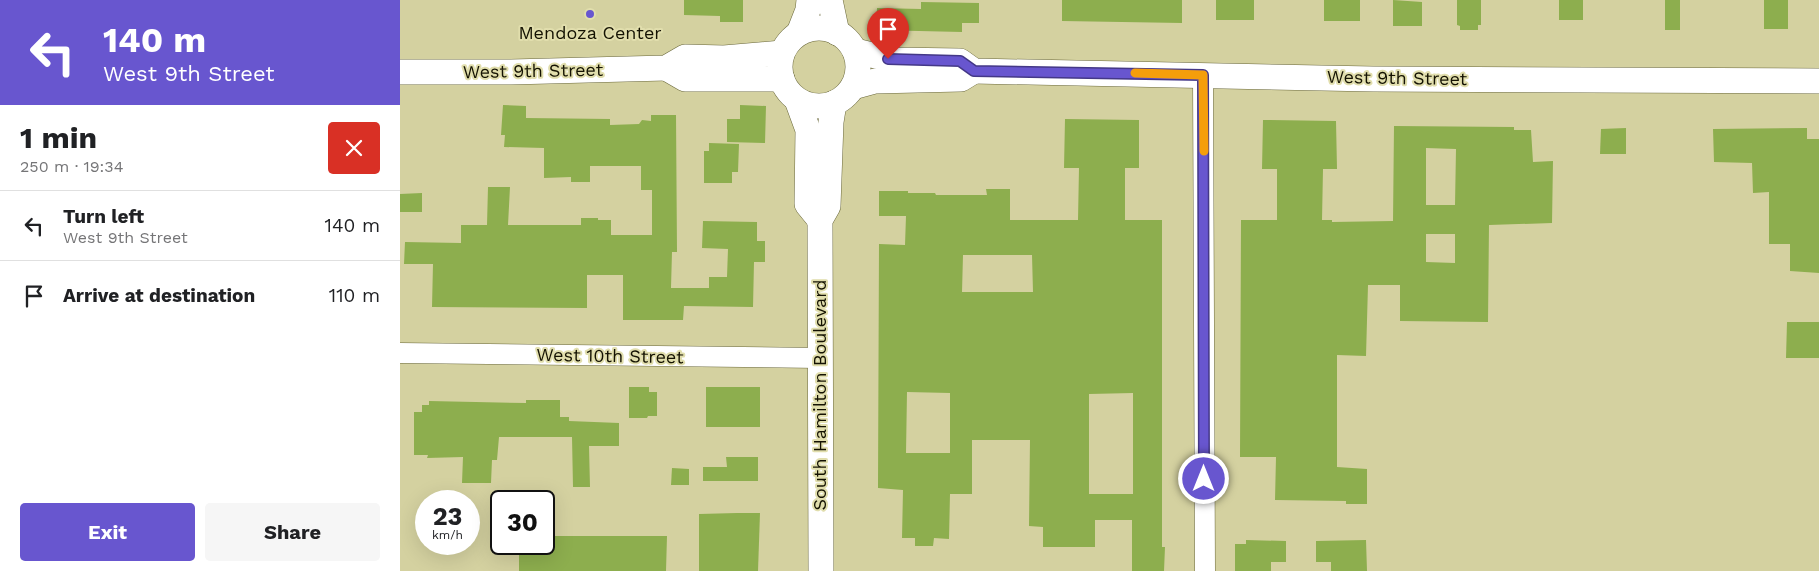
<!DOCTYPE html>
<meta charset="utf-8">
<style>
body{margin:0;font-family:"Work Sans",sans-serif;background:#f6f6f6;color:#202124;height:100vh;display:flex;flex-direction:column;font-size:19px;white-space:nowrap}
*{box-sizing:border-box;margin:0}
p{font-size:16px;color:#757577}
.icon{flex:none;width:28px;height:28px;fill:none;stroke:currentColor;stroke-width:2;stroke-linecap:round;stroke-linejoin:round}
.map{position:relative;flex:1;overflow:hidden}
.side{display:flex;flex-direction:column;background:#fff;width:400px}
.side>*{flex:none}
.banner{background:#6856cf;color:#fff;overflow:hidden}
.speed{position:absolute;left:15px;top:490px;display:flex;gap:10px;font-size:25px;font-weight:700;text-align:center}
.speed>*{display:grid;place-content:center;width:65px;height:65px;border-radius:50%;background:#fff;box-shadow:0 5px 20px #0002;line-height:1}
.speed small{font-size:12px;font-weight:400}
.speed .limit{border:2px solid #111;border-radius:8px;background:#fff;color:#111}
.pin{position:absolute;display:grid;place-items:center;width:42px;height:42px;color:#fff;margin:-51px -21px;border-radius:50% 50% 50% 0;rotate:-45deg;box-shadow:0 0 5px #0007}
.pin .icon{rotate:45deg}
.me{position:absolute;width:55px;margin:-28px;rotate:0deg;stroke-linejoin:round;filter:drop-shadow(0 0 4px #0008)}
.turn{display:flex;align-items:center;gap:18px;height:105px;padding:0 20px;font-size:22px}
.turn .icon{width:65px;height:65px;stroke-width:2.5}
.turn b{display:block;font-size:35px;line-height:42px}
.round{display:grid;place-items:center;flex:none;width:52px;height:52px;border-radius:5px;background:#f6f6f6}
.overview{display:flex;align-items:center;justify-content:space-between;height:85px;padding:0 20px}
h1{font-size:30px;font-weight:700;line-height:38px}
.cta{display:flex;gap:10px;margin-top:auto;padding:10px 20px}
.cta a{flex:1;height:58px;border-radius:5px;background:#6856cf;color:#fff;font-size:20px;font-weight:700;line-height:58px;text-align:center}
.cta a+a{background:#f6f6f6;color:#202124}
ul{padding:0;list-style:none}
li{display:flex;align-items:center;gap:15px;height:70px;padding:0 20px;border-top:1px solid #e0e0e0}
li div{flex:1}
li b{display:block;font-size:19px}
li em{font-style:normal}
main{display:flex;flex:1;min-height:0}
.map>svg:first-child{display:block}
.building{fill:#8dae4e;fill-rule:evenodd}
.lines{fill:none;stroke-linecap:round;stroke-linejoin:round}
.minor-casing{stroke:#6a683b;stroke-width:21}
.tertiary-casing{stroke:#6a683b;stroke-width:26}
.minor{stroke:#fff;stroke-width:20}
.tertiary{stroke:#fff;stroke-width:25}
.route-casing{stroke:#443887;stroke-width:12}
.route{stroke:#6856cf;stroke-width:9}
.slow{stroke:#f59e0b;stroke-width:9}
.poi-dot{fill:#6856cf;stroke:#e1dead;stroke-width:2}
.labels{text-anchor:middle;stroke-width:4;stroke-linejoin:round;paint-order:stroke}
.poi-label{font-size:18px;fill:#141202;stroke:#e1dead}
.street-label{font-size:18px;fill:#141202;stroke:#e1dead}
</style>
<main>
<section class="side">
<div class="banner">
<div class="turn"><svg class="icon" aria-label="left" viewBox="0 0 24 24"><path d="M17 20v-9H6M10 6l-5 5 5 5"/></svg><div><b>140 m</b>West 9th Street</div></div>
</div>
<div class="overview"><div><h1>1 min</h1><p>250 m · 19:34</p></div><a class="round" style="background:#d93025;color:#fff"><svg class="icon" aria-label="close" viewBox="0 0 24 24"><path d="M6 6l12 12M18 6L6 18"/></svg></a></div>
<ul>
<li><svg class="icon" aria-label="left" viewBox="0 0 24 24"><path d="M17 20v-9H6M10 6l-5 5 5 5"/></svg><div><b>Turn left</b><p>West 9th Street</p></div><em>140 m</em></li>
<li><svg class="icon" aria-label="arrive" viewBox="0 0 24 24"><path d="M6 21V4h12l-3 4 3 4H6"/></svg><div><b>Arrive at destination</b></div><em>110 m</em></li>
</ul>
<div class="cta"><a>Exit</a><a>Share</a></div>
</section>
<div class="map">
<svg width="1419" height="571" viewBox="0 0 1419 571">
<rect width="100%" height="100%" fill="#d4d1a0"/>
<g class="building">
<path d="M 284,0 L 343,0 L 343,22 L 320,22 L 320,16 L 284,15 Z"/>
<path d="M 662,0 L 782,0 L 782,23 L 662,21 Z"/>
<rect x="816" y="0" width="38" height="20"/>
<rect x="924" y="0" width="36" height="21"/>
<path d="M 993,0 L 1022,2 L 1022,26 L 993,26 Z"/>
<path d="M 1057,0 L 1081,0 L 1081,25 L 1078,25 L 1078,30 L 1060,30 L 1060,26 L 1057,25 Z"/>
<rect x="1159" y="0" width="24" height="20"/>
<rect x="1265" y="0" width="15" height="30"/>
<rect x="1364" y="0" width="24" height="29"/>
<path d="M 521,2 L 579,3 L 579,23 L 562,23 L 562,32 L 476,30 L 477,8 L 521,9 Z"/>
<path d="M 103,105 L 126,106 L 126,118 L 210,119 L 210,125 L 239,124 L 242,120 L 251,121 L 251,115 L 276,115 L 277,252 L 272,252 L 271,288 L 309,288 L 309,277 L 327,277 L 328,249 L 302,248 L 303,221 L 357,222 L 357,241 L 365,241 L 365,262 L 354,262 L 353,307 L 284,306 L 283,320 L 223,320 L 223,275 L 187,275 L 187,308 L 32,307 L 33,264 L 4,264 L 5,242 L 61,243 L 61,225 L 87,225 L 88,187 L 110,187 L 108,225 L 181,225 L 181,218 L 198,218 L 198,220 L 211,220 L 211,235 L 252,235 L 252,190 L 241,190 L 241,166 L 190,166 L 190,182 L 171,182 L 171,177 L 144,178 L 144,148 L 104,147 L 105,135 L 101,135 Z"/>
<path d="M 340,105 L 366,106 L 365,143 L 327,142 L 327,119 L 340,119 Z"/>
<path d="M 665,119 L 739,120 L 739,168 L 725,168 L 725,220 L 762,220 L 762,547 L 765,547 L 764,571 L 732,571 L 732,520 L 695,520 L 695,547 L 643,547 L 643,527 L 629,526 L 630,440 L 572,440 L 572,494 L 550,494 L 549,539 L 534,538 L 533,546 L 515,546 L 515,538 L 502,538 L 503,490 L 478,488 L 479,244 L 505,245 L 506,216 L 479,216 L 479,191 L 508,191 L 508,193 L 535,193 L 536,195 L 587,195 L 586,189 L 610,189 L 610,220 L 678,220 L 679,168 L 664,168 ZM 563,255 L 632,255 L 633,292 L 562,292 ZM 507,392 L 550,393 L 550,453 L 506,453 ZM 733,393 L 733,494 L 689,494 L 689,394 Z"/>
<path d="M 863,120 L 936,121 L 937,169 L 923,169 L 922,220 L 932,220 L 932,222 L 993,221 L 994,126 L 1114,127 L 1114,130 L 1131,130 L 1133,162 L 1153,161 L 1152,223 L 1089,225 L 1088,322 L 1000,321 L 1000,285 L 968,285 L 966,356 L 937,355 L 937,467 L 967,469 L 967,504 L 946,504 L 946,501 L 875,500 L 876,457 L 840,457 L 841,220 L 877,220 L 877,169 L 862,169 ZM 1026,148 L 1056,149 L 1055,205 L 1026,205 ZM 1026,234 L 1055,234 L 1055,263 L 1026,262 Z"/>
<path d="M 1226,128 L 1226,154 L 1200,154 L 1201,129 Z"/>
<path d="M 1407,128 L 1407,139 L 1419,139 L 1419,273 L 1390,271 L 1390,244 L 1369,244 L 1369,192 L 1353,193 L 1352,163 L 1314,162 L 1313,129 Z"/>
<path d="M 309,143 L 339,144 L 338,172 L 332,172 L 332,183 L 304,183 L 304,151 L 309,151 Z"/>
<path d="M 22,193 L 22,212 L 0,212 L 0,194 Z"/>
<path d="M 1387,322 L 1419,322 L 1419,358 L 1386,358 Z"/>
<path d="M 229,387 L 249,387 L 249,392 L 257,392 L 257,416 L 248,416 L 247,418 L 229,418 Z"/>
<rect x="306" y="387" width="54" height="40"/>
<path d="M 126,400 L 160,400 L 160,417 L 169,417 L 169,421 L 219,423 L 219,446 L 189,446 L 190,487 L 173,487 L 172,437 L 99,437 L 97,460 L 92,460 L 91,483 L 62,483 L 63,457 L 27,458 L 28,455 L 14,455 L 14,412 L 22,412 L 22,405 L 29,405 L 29,401 L 126,403 Z"/>
<path d="M 326,457 L 358,457 L 358,481 L 303,481 L 303,467 L 327,467 Z"/>
<path d="M 272,468 L 289,469 L 289,485 L 271,485 Z"/>
<path d="M 337,513 L 360,513 L 358,571 L 299,571 L 299,514 Z"/>
<path d="M 144,536 L 267,536 L 266,571 L 119,571 L 119,544 L 144,544 Z"/>
<path d="M 846,540 L 886,541 L 886,562 L 871,562 L 871,571 L 835,571 L 835,544 L 846,544 Z"/>
<path d="M 966,540 L 967,571 L 931,571 L 931,562 L 916,562 L 916,541 Z"/>
</g>
<g class="lines">
<defs>
<g id="minor">
<path d="M 803,75 L 805,571"/>
<path d="M 0,353 L 419,358"/>
</g>
<g id="tertiary">
<path d="M 430,0 L 437,33"/>
<circle cx="419" cy="67" r="39"/>
<path d="M 399,33 L 408,10 L 409,0"/>
<path d="M 455,51 L 493,60 L 560,61 L 574,71 L 973,79 L 1419,81"/>
<path d="M 266,68 L 285,79 L 382,79"/>
<path d="M 0,72 L 111,72 L 266,68 L 285,57 L 324,58 L 382,53"/>
<path d="M 453,87 L 475,81 L 561,79 L 574,71"/>
<path d="M 397,100 L 408,130 L 407,204 L 420,220"/>
<path d="M 421,571 L 420,220 L 428,206 L 431,122 L 434,103"/>
</g>
</defs>
<use href="#minor" class="minor-casing"/>
<use href="#tertiary" class="tertiary-casing"/>
<use href="#minor" class="minor"/>
<use href="#tertiary" class="tertiary"/>
</g>
<g class="lines">
<defs>
<path id="route" d="M 488,59 L 560,61 L 574,71 L 803,75 L 804,479"/>
</defs>
<use href="#route" class="route-casing"/>
<use href="#route" class="route"/>
<path class="slow" d="M 735,73 L 803,75 L 804,151"/>
</g>
<circle class="poi-dot" cx="190" cy="14" r="5"/>
<g class="labels">
<g class="poi-label">
<text x="190" y="39">Mendoza Center</text>
</g>
<g class="street-label">
<text transform="translate(133 71) rotate(-1)" y="6">West 9th Street</text>
<text transform="translate(997 78) rotate(1)" y="6">West 9th Street</text>
<text transform="translate(210 356) rotate(1)" y="6">West 10th Street</text>
<text transform="translate(420 395) rotate(-90)" y="6">South Hamilton Boulevard</text>
</g>
</g>
</svg>
<div class="speed"><div>23<small>km/h</small></div><div class="limit">30</div></div>
<div class="pin" style="left:488px;top:59px;background:#d93025"><svg class="icon" aria-label="arrive" viewBox="0 0 24 24"><path d="M6 21V4h12l-3 4 3 4H6"/></svg></div>
<svg class="me" style="left:804px;top:479px" viewBox="-20 -20 40 40"><circle r="17" fill="#6856cf" stroke="#fff" stroke-width="3"/><path d="M0-11L8 9 0 5-8 9z" fill="#fff"/></svg>
</div>
</main>
